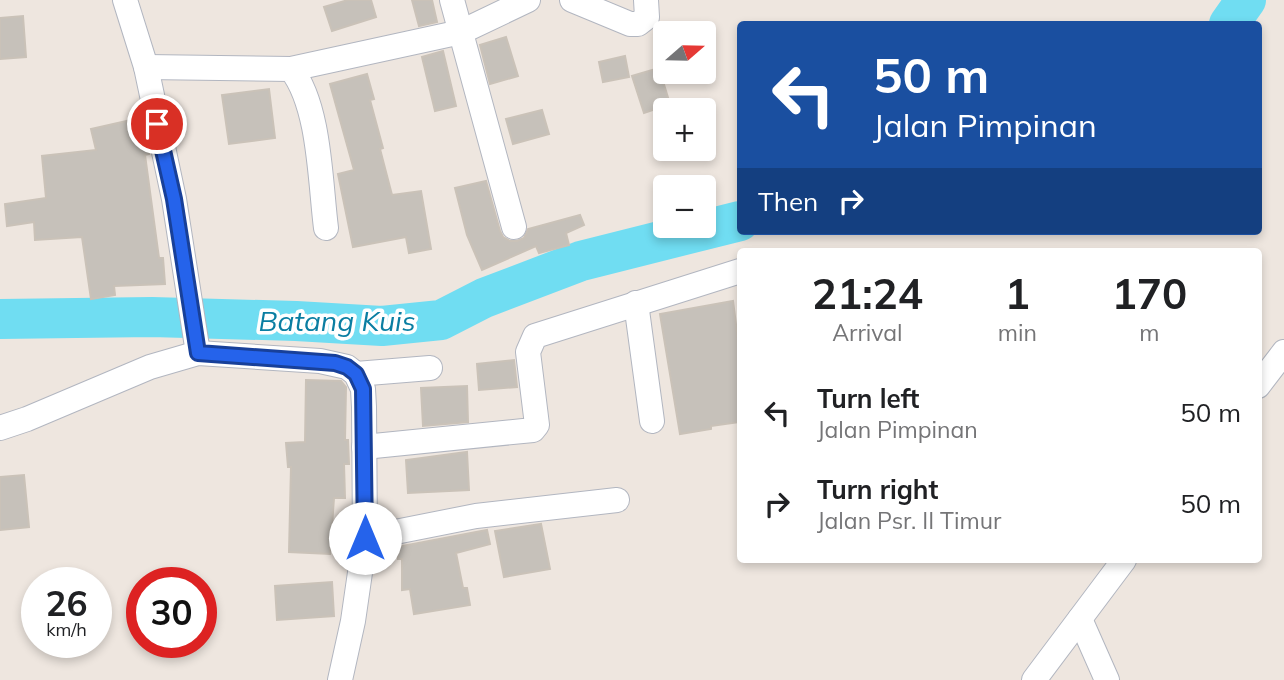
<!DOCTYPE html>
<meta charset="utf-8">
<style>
body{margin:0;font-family:Mulish,sans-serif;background:#f2f2f2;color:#202124;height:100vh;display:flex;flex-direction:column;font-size:26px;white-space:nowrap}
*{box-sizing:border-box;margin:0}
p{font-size:23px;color:#757577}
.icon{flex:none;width:38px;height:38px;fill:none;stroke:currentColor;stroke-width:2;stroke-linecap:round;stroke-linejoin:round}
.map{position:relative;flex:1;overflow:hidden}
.panel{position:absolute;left:737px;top:248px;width:525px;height:315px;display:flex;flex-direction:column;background:#fff;border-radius:7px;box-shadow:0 4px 10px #0003}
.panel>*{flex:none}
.guide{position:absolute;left:737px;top:21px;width:525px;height:214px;border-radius:7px;box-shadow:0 4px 10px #0003;background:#1a4fa0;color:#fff;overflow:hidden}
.needle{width:46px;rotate:70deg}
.tools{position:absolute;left:653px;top:21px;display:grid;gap:14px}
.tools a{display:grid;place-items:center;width:63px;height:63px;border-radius:7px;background:#fff;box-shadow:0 4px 10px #0003;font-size:35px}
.speed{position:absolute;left:21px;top:567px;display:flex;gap:14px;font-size:35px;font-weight:700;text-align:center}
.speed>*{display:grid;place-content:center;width:91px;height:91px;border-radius:50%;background:#fff;box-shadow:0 4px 10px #0003;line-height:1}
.speed small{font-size:18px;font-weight:400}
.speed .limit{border:10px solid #d22;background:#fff;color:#111}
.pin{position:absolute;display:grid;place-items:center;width:60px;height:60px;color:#fff;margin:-30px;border:4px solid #fff;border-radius:50%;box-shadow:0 2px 7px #0007}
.me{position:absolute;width:77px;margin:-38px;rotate:0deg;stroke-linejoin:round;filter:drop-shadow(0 0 5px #0008)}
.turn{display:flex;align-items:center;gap:24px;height:147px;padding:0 21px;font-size:32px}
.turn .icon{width:91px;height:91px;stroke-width:2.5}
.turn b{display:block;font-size:49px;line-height:60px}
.then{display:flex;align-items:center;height:66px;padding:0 21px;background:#0003;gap:14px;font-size:26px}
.eta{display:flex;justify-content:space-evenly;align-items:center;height:119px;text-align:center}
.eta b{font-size:42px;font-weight:700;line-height:49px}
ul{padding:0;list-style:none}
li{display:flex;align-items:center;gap:21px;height:91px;padding:0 21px}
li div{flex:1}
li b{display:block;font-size:26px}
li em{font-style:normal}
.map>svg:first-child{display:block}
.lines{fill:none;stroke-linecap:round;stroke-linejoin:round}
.river{stroke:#70ddf2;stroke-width:40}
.building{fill:#c6c1ba;stroke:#cac2b8;stroke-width:2}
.minor-casing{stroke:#b2b6c0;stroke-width:26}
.minor{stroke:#fff;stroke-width:24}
.route-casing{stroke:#184099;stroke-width:18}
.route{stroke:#2563eb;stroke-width:12}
.labels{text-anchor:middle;stroke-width:7;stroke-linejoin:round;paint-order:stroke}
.water-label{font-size:28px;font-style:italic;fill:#0a7ea2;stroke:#fff}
</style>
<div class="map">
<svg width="1284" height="680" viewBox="0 0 1284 680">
<rect width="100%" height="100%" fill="#eee6df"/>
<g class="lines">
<g class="river">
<path d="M 1229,24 L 1246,0"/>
<path d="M 0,319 L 152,317 L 296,321 L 382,326 L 441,320 L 484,298 L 581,261 L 740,221"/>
</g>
</g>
<g class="building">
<path d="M 348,0 L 371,0 L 376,17 L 332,31 L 324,7 Z"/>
<path d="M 412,0 L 432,0 L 437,22 L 419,26 Z"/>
<path d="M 23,16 L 26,57 L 0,59 L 0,18 Z"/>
<path d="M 506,37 L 518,76 L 490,84 L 480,45 Z"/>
<path d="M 443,51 L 456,106 L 435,111 L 422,57 Z"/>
<path d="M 625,56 L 629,77 L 603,82 L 599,62 Z"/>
<path d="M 659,68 L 670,104 L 644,113 L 632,76 Z"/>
<path d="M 367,74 L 374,99 L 370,100 L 383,148 L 380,149 L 392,195 L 421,191 L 431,249 L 409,253 L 406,237 L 353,247 L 338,174 L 354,170 L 330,84 Z"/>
<path d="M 269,89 L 275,138 L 229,144 L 222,95 Z"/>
<path d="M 542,110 L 549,134 L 513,144 L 506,119 Z"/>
<path d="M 140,118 L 149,154 L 145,155 L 159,258 L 163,258 L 165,284 L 114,286 L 115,295 L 91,299 L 82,237 L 35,240 L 34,222 L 7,226 L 5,204 L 46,198 L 42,156 L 96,150 L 91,129 Z"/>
<path d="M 486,181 L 500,231 L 503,237 L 510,241 L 517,241 L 524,238 L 528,229 L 580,215 L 584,225 L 566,233 L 569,245 L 539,253 L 536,246 L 482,270 L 467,235 L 455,188 Z"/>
<path d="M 733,301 L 740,355 L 740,422 L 711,426 L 711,429 L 680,434 L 660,314 Z"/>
<path d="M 514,360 L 517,387 L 479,390 L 477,364 Z"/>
<path d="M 306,380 L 341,381 L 346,387 L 345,440 L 348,440 L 349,464 L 344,464 L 345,498 L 334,498 L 330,554 L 289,552 L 291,467 L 288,467 L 286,443 L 305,442 Z"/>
<path d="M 467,386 L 468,422 L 423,426 L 421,388 Z"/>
<path d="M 467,452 L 469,490 L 408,493 L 406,460 Z"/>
<path d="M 24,475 L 29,527 L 0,530 L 0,477 Z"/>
<path d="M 541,524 L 550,569 L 504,577 L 495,531 Z"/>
<path d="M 487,530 L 490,544 L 456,553 L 463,588 L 467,588 L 470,605 L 414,614 L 410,589 L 402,590 L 402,559 L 398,559 L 397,547 Z"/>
<path d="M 332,582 L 334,616 L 277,620 L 275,586 Z"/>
</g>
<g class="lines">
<defs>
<g id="minor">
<path d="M 125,0 L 146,67 L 174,199 L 198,353"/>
<path d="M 452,0 L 514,227"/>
<path d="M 572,0 L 630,24 L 638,24 L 647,17 L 646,0"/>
<path d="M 146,67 L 291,69 C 320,106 320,181 326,228"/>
<path d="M 291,69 L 461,32 L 528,0"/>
<path d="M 636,303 L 652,421"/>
<path d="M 356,374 L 430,368"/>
<path d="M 1258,386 L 1284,352"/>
<path d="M 0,428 L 27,419 L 150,367 L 198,353 L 320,361 L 347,367 L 356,374 L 363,389 L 364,407 L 365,538 L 353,621 L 340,680"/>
<path d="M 364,447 L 533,430 L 537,425 L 528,352 L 535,336 L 740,271"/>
<path d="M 365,538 L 476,516 L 617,500"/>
<path d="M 1080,619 L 1107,680"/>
<path d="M 1034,680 L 1124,560"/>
</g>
</defs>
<use href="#minor" class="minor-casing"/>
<use href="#minor" class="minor"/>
</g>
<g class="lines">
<defs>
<path id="route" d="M 157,124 L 174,199 L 198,353 L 335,363 L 347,367 L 356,374 L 363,389 L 365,538"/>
</defs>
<use href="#route" class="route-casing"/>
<use href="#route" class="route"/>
</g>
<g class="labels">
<g class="water-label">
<text x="337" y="331">Batang Kuis</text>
</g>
</g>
</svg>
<div class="tools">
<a><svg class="needle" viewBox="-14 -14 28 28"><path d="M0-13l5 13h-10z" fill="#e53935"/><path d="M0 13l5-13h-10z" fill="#757577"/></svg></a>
<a>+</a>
<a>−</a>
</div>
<div class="speed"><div>26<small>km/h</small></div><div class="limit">30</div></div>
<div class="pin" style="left:157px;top:124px;background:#d93025"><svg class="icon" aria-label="arrive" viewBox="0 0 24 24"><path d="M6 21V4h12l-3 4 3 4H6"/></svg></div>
<svg class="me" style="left:365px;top:538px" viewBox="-20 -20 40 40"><circle r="19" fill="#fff"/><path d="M0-13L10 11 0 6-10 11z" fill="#2563eb"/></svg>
<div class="guide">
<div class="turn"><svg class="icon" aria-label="left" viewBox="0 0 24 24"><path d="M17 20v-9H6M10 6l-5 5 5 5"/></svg><div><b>50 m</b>Jalan Pimpinan</div></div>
<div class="then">Then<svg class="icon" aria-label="right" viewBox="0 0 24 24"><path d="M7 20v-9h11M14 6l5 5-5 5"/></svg></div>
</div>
<section class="panel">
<div class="eta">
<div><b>21:24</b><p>Arrival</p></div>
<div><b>1</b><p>min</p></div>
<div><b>170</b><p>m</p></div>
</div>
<ul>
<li><svg class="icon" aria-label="left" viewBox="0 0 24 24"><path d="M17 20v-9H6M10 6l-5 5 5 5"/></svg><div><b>Turn left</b><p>Jalan Pimpinan</p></div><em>50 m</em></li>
<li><svg class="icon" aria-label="right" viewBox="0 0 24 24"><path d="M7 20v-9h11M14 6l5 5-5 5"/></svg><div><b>Turn right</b><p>Jalan Psr. II Timur</p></div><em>50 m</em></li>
</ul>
</section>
</div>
